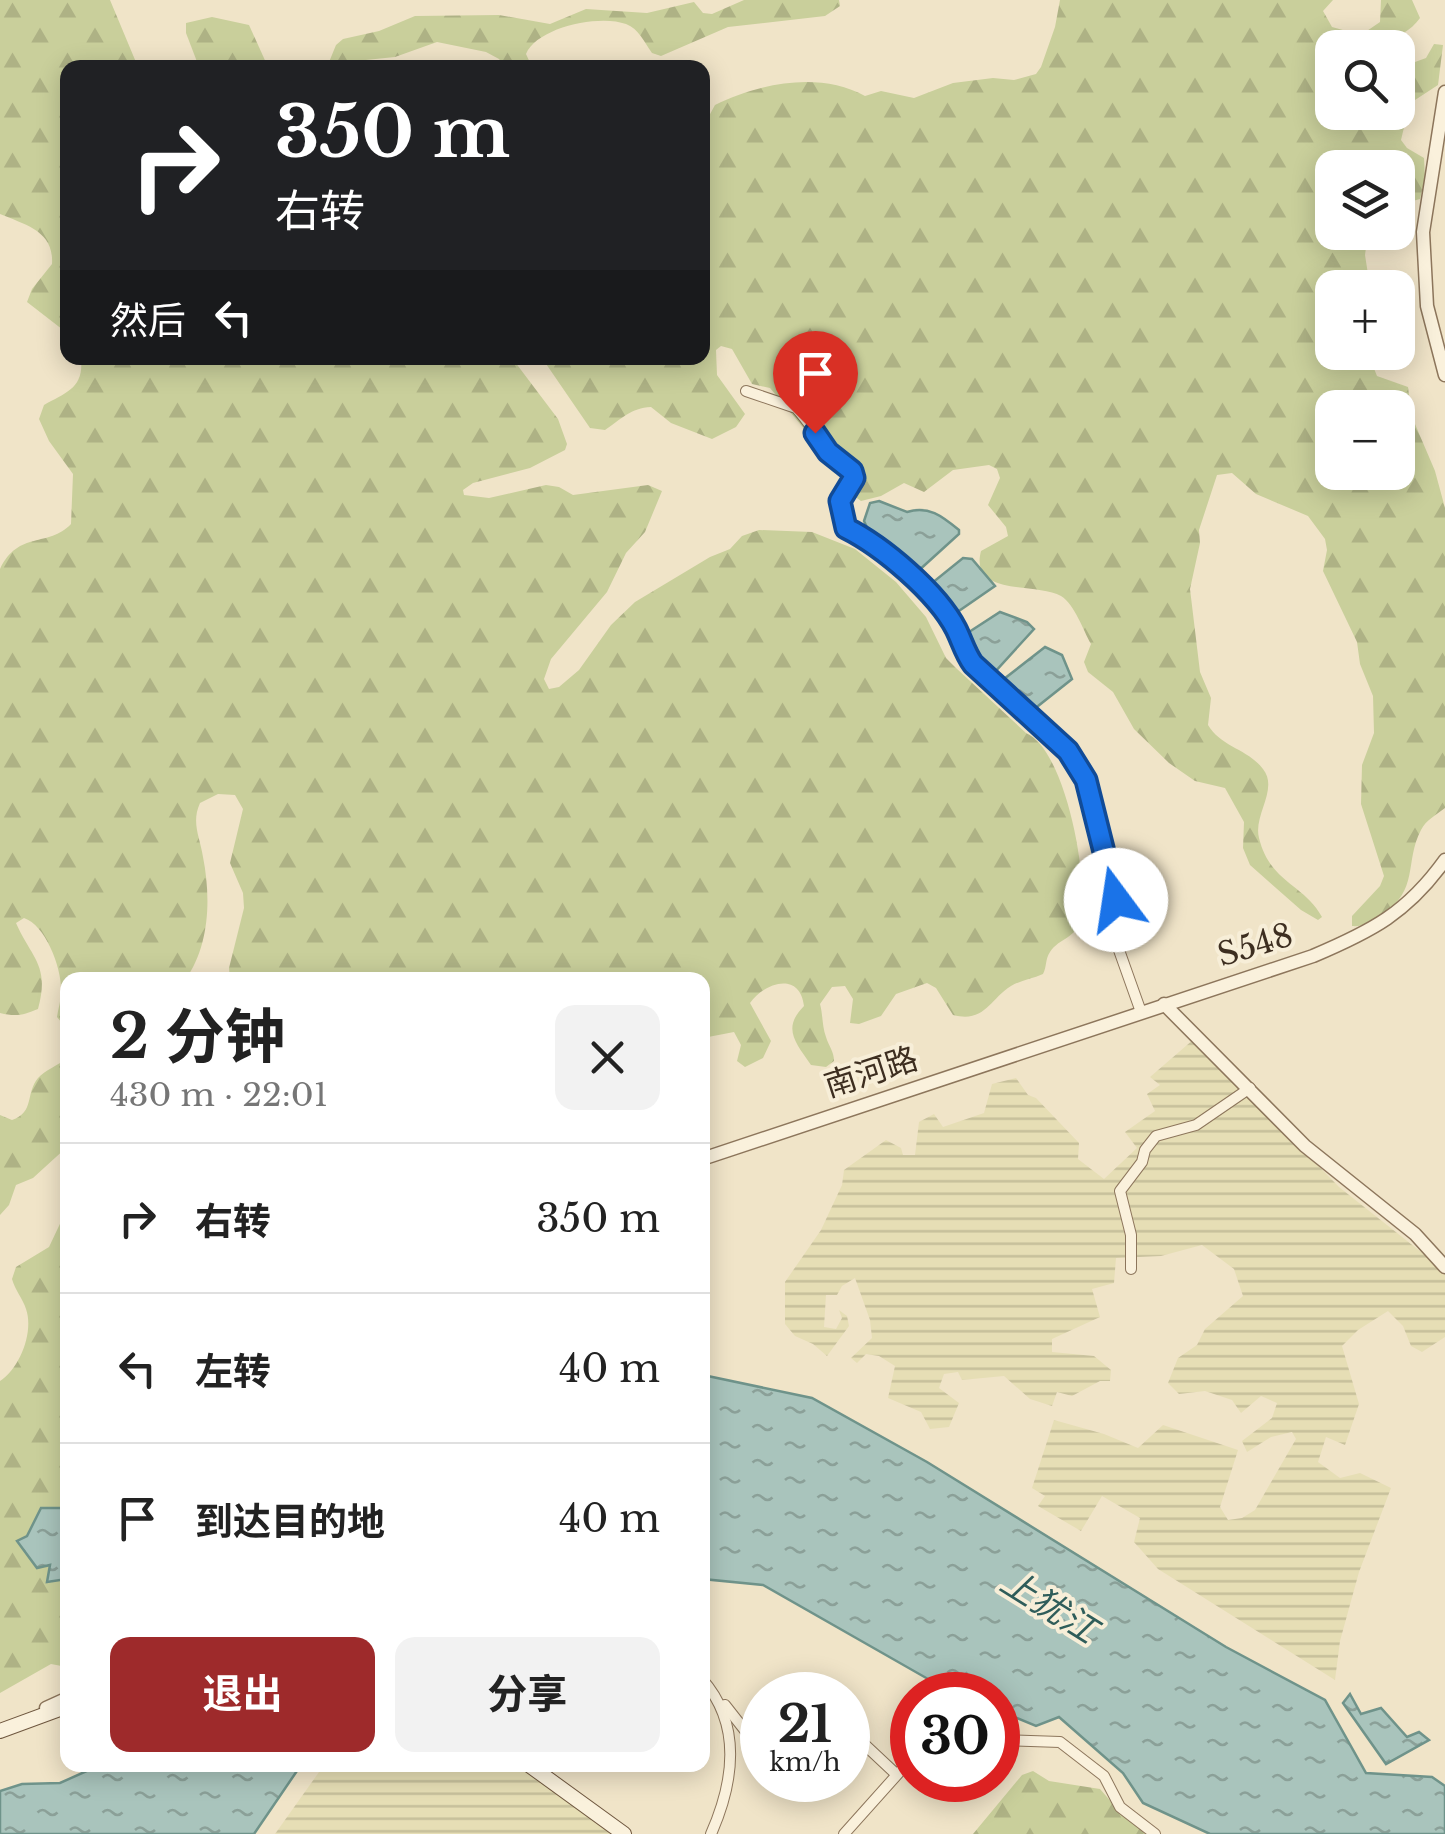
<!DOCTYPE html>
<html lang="zh">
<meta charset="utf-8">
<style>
body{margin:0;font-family:"Libre Baskerville","Noto Sans SC",serif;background:#f2f2f2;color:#222;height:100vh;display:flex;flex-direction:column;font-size:38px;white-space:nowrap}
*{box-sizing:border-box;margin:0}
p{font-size:32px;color:#767676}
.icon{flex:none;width:55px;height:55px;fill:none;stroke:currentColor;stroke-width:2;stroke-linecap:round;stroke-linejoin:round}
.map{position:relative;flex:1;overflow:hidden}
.drawer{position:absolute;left:60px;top:972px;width:650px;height:800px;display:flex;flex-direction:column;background:#fff;border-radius:20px;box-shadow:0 5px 25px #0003}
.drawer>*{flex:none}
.banner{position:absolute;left:60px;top:60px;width:650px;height:305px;border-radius:20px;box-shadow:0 5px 25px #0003;background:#202124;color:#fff;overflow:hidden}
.fabs{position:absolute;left:1315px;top:30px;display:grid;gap:20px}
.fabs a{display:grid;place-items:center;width:100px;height:100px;border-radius:20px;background:#fff;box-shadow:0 5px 25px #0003;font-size:50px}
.speed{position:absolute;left:740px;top:1672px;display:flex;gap:20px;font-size:50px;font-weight:700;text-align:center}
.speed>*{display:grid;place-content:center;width:130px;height:130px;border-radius:50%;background:#fff;box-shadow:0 5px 25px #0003;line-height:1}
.speed small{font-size:25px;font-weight:400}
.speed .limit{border:15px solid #d22;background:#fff;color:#111}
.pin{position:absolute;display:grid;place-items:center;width:85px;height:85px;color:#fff;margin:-102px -42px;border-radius:50% 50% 50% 0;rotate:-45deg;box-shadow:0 0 10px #0007}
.pin .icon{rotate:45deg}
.me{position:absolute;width:110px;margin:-55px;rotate:346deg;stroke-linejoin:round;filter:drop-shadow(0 0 8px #0008)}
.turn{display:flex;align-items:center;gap:35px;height:210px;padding:0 50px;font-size:45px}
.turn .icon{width:130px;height:130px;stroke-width:2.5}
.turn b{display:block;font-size:70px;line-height:85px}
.then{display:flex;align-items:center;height:95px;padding:0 50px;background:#0003;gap:20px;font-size:38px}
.round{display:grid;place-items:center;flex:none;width:105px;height:105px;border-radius:20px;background:#f2f2f2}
.summary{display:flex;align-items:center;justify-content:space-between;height:170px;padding:0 50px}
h1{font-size:60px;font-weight:700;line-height:75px}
.primary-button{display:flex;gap:20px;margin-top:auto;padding:20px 50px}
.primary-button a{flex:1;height:115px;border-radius:20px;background:#9e2a2b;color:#fff;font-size:40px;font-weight:700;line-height:115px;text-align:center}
.primary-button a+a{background:#f2f2f2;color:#222}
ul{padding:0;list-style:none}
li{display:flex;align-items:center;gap:30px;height:150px;padding:0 50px;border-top:2px solid #e0e0e0}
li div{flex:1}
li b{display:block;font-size:38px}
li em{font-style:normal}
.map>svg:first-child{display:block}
.farmland{fill:url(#farmland-rules)}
.forest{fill:url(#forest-firs);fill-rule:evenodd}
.water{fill:url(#water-ripples);stroke:#6f938a;stroke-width:2.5}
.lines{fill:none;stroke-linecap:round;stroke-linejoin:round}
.minor-casing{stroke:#8d765c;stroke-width:12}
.tertiary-casing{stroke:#8d765c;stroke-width:15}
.secondary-casing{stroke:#6f573f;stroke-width:16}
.minor{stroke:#faf1dc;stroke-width:10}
.tertiary{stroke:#faf1dc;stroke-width:12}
.secondary{stroke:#faf1dc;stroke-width:14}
.route-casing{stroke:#114b97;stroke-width:25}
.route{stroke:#1a73e8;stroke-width:18}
.labels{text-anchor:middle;stroke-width:8;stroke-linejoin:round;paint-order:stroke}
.street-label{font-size:32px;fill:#3d2e20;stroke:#f7eed8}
.water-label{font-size:35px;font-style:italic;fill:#2f5d5a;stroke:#f7eed8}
</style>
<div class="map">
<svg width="1445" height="1834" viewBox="0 0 1445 1834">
<defs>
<pattern id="farmland-rules" width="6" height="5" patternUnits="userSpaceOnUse" patternTransform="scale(2.5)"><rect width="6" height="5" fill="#e6deb5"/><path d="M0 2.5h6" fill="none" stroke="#c6bf9b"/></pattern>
<pattern id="forest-firs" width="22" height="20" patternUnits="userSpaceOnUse" patternTransform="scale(2.5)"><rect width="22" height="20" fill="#c9cf9b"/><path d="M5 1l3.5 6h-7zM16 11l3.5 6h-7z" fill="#aeb285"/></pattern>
<pattern id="water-ripples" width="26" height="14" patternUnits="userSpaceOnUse" patternTransform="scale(2.5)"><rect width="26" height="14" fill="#a9c4bc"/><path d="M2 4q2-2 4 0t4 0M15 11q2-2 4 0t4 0" fill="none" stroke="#8ba098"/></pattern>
</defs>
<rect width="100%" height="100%" fill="#f0e4c8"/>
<g class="farmland">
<path d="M 1194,1039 L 1339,1187 L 1445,1271 L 1445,1337 L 1422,1352 L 1411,1346 L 1403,1326 L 1388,1311 L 1358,1330 L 1342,1346 L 1359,1404 L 1345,1445 L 1326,1437 L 1318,1462 L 1340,1478 L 1360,1473 L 1391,1488 L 1359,1572 L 1340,1641 L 1335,1680 L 1158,1569 L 1134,1542 L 1140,1518 L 1102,1496 L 1081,1531 L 1038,1506 L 1045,1496 L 1032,1488 L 1054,1420 L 1104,1434 L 1138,1448 L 1163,1425 L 1238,1450 L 1220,1507 L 1228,1520 L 1242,1518 L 1255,1510 L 1296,1439 L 1292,1432 L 1271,1437 L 1247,1452 L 1242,1441 L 1272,1418 L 1277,1403 L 1261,1396 L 1241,1413 L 1232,1400 L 1205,1391 L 1179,1394 L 1168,1383 L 1178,1358 L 1197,1345 L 1205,1329 L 1243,1296 L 1234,1269 L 1202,1245 L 1161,1256 L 1116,1258 L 1114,1283 L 1092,1289 L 1100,1317 L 1052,1339 L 1052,1352 L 1094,1356 L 1111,1370 L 1110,1381 L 1100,1381 L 1072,1396 L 1057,1392 L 1052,1406 L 1030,1399 L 1004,1376 L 962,1380 L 958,1372 L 944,1374 L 939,1388 L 959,1403 L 949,1427 L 930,1429 L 921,1412 L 888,1398 L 895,1366 L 879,1356 L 866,1354 L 857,1363 L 851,1358 L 872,1338 L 870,1320 L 855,1278 L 842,1286 L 837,1295 L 826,1295 L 824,1327 L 836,1329 L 842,1318 L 839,1310 L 847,1316 L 849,1326 L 827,1356 L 813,1344 L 795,1336 L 785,1324 L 785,1282 L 821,1230 L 842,1185 L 844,1170 L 886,1140 L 901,1148 L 903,1155 L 915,1155 L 919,1122 L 934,1114 L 943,1127 L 984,1113 L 992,1084 L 1016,1078 L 1028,1095 L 1036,1098 L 1079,1143 L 1078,1159 L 1104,1179 L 1137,1148 L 1125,1132 L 1155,1111 L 1147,1094 L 1160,1085 L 1150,1077 Z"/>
<path d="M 324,1765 L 519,1765 L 613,1834 L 275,1834 Z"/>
</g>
<g class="forest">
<path d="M 0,0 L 110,0 L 138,67 L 68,68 L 67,333 L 27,302 L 32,289 L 52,264 C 54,231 26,225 0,214 Z"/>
<path d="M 744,0 L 839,0 L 840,6 L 825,16 L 728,27 L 661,56 L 652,53 C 644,42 639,29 626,24 C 600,14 537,27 526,54 L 532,67 L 505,67 L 499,59 L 486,52 L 437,42 L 395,57 L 356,61 L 349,67 L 327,67 L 336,45 L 343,39 L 379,31 L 415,16 L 499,15 L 550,24 L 586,9 L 647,13 L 694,2 L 703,13 L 712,14 Z"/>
<path d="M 1060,0 L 1333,0 L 1323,11 L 1332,27 L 1361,35 L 1380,22 L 1381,0 L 1412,0 L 1420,18 C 1402,44 1361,47 1332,48 L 1332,112 L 1398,112 L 1398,57 L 1415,62 L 1426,58 L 1434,44 L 1443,45 L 1438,85 L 1415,100 L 1406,119 L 1401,140 L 1407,148 L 1424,158 L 1425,178 L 1420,199 L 1398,205 L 1398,168 L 1332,168 L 1332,232 L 1368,233 L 1365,255 L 1370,287 L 1332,288 L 1332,352 L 1374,353 L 1373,366 L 1377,376 L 1408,387 L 1412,417 L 1435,471 L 1445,508 L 1445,808 C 1436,815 1426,820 1421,830 C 1404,862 1420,891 1381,915 C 1371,922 1363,927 1352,926 L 1352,916 L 1380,886 L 1384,876 L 1361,804 L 1362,765 L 1374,733 L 1373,696 L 1360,664 L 1357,642 L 1323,571 L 1327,550 L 1325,539 L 1308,516 L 1256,494 L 1232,473 L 1217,475 L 1199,530 L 1200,543 L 1190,589 L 1200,672 L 1211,698 L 1208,725 C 1221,747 1248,749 1263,769 C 1279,789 1253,815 1259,838 C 1270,883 1304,884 1322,917 L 1318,920 L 1301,910 L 1250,865 L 1243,848 L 1244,822 L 1225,788 L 1195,781 L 1169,763 L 1134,729 L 1113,692 L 1088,672 L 1084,662 L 1091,644 C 1083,630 1075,605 1061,596 C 1037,582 969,597 981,551 L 1008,536 L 1006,527 L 988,505 L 1000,478 L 997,469 L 989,465 L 953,470 L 924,492 L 904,483 L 881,496 L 861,501 L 850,493 L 849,474 L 840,462 L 826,455 L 770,388 L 752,384 L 732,349 L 721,346 L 716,350 L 717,375 L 745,414 L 736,427 L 712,439 L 671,423 L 651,407 C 631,408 621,419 605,430 L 590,428 L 542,358 L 702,358 L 703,127 L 715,105 C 759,83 820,71 865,96 L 881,91 L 914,98 L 953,83 L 993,78 L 1014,80 L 1036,74 L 1041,67 L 1055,27 ZM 1332,408 L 1398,408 L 1398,472 L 1332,472 Z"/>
<path d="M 212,17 L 249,25 L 268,67 L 199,67 L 186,33 L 186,23 Z"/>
<path d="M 81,358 L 512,358 L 558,419 L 567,444 L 565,450 L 530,468 L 473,483 L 463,490 L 464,495 L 489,498 L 546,485 L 559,487 L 573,495 L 648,485 L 662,491 L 645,532 L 626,553 L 607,592 L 551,659 L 544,679 L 549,689 L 559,687 L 579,670 L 611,625 L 635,602 L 710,557 L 730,549 L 742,536 L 759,530 L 812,532 L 855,549 L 896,582 L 926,617 L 946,658 L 956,668 L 1026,733 C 1066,750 1089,880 1081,919 C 1077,938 1059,938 1050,952 C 1045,959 1047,967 1043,974 C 1032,979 1021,980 1011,986 C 989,1000 985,1023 953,1015 L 936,988 L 927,983 L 896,994 L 881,1016 L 859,1024 L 850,1023 L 853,999 L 845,986 L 832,987 L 820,1004 C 823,1015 822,1026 826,1037 C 829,1047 834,1051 834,1061 L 826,1067 L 811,1065 C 795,1042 782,1028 804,1006 C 800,971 765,982 750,1003 L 771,1041 L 763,1058 L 745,1067 L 737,1061 L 741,1045 L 734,1032 L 703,1038 L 702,980 L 230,980 L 229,968 L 244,908 L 243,893 L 230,863 L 243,809 L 235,795 L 218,794 L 200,803 C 191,823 200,837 203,857 C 211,897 210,946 185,980 L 68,980 L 67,1029 L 57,1017 C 58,1009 61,1001 61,993 C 63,971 46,925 24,918 L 16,923 C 32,959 50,965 38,1009 C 24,1015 16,1017 0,1013 L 0,569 C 19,530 48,548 71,524 L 73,474 L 49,441 L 39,419 L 44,405 C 67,392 84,388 81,358 Z"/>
<path d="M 67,1058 L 67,1147 L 33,1178 L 16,1185 L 9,1205 L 0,1215 L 0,1115 L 12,1120 C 35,1112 25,1094 38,1078 C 45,1070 59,1065 67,1058 Z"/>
<path d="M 67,1209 L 67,1667 L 51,1664 L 0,1693 L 0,1381 C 20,1368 34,1332 26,1309 C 23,1299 15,1290 12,1279 L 16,1267 L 49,1247 Z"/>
<path d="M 1033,1771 L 1049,1781 L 1100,1789 L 1121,1813 L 1149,1834 L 973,1834 L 1022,1775 Z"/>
</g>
<g class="water">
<path d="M 879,501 L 907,512 C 928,505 942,516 959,530 L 959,534 L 916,573 L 870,534 L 864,521 L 870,503 Z"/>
<path d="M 963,558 L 972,559 L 995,586 L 953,615 L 932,587 L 932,583 Z"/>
<path d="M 1000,612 L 1027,622 L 1034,629 L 993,674 L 982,665 L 967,637 L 969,632 Z"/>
<path d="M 1045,647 L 1062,655 L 1072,679 L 1033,710 L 1004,679 Z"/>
<path d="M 703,1375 L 812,1398 L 927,1462 L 1226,1647 L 1325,1700 L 1366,1773 L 1432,1777 L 1445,1786 L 1445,1834 L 1210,1834 L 1143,1803 L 1123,1773 L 1059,1717 L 1036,1726 L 998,1710 L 998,1695 L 961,1695 L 942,1687 L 763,1585 L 703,1579 Z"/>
<path d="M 41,1508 L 67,1508 L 67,1579 L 47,1582 L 50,1565 L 37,1568 L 17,1541 L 27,1536 Z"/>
<path d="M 1350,1694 L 1361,1714 L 1381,1708 L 1407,1737 L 1419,1732 L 1429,1740 L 1386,1764 L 1343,1703 Z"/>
<path d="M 100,1765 L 301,1765 L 254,1834 L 0,1834 L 0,1791 L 22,1784 L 60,1783 Z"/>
</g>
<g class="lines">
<defs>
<g id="minor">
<path d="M 746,391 L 796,408 C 816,430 827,455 852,471 L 854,479 L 841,501 L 845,528 C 882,546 937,592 956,629 C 962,641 965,652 973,664 L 1068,751 L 1086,781 L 1115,900 L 1109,922 L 1141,1012"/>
<path d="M 1131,1269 L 1131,1235 L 1120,1191 L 1142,1162 L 1145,1150 L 1156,1136 L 1196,1125 L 1250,1088"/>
<path d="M 702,1679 C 742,1724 734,1782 711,1834"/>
<path d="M 797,1686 L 812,1695"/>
<path d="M 725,1705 L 758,1747"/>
<path d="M 848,1729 L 896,1774"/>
<path d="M 998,1740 L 1060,1742 L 1104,1776 L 1120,1807 L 1155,1834"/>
<path d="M 844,1834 L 912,1758"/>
</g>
<g id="tertiary">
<path d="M 1445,92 L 1423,232 L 1427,306 L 1445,375"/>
<path d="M 1164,1004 L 1305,1146 L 1415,1234 L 1445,1267"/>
<path d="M 702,1159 L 1313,956 C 1372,931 1407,913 1445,860"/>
<path d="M 46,1708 L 68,1698"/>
</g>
<g id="secondary">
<path d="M 0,1731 L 68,1706"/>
<path d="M 529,1765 L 624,1834"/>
</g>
</defs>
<use href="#minor" class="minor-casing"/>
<use href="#tertiary" class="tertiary-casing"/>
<use href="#secondary" class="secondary-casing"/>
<use href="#minor" class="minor"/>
<use href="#tertiary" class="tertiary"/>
<use href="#secondary" class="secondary"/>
</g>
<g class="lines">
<defs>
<path id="route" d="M 815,433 L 828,452 L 852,471 L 854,478 L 840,501 L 846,528 C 882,546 937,592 956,629 C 962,641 965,653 973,664 L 1068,751 L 1086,780 L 1116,900"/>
</defs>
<use href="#route" class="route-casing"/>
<use href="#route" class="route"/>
</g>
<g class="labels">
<g class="street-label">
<text transform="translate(1255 945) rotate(-17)" y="11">S548</text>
<text transform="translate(871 1072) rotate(-18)" y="11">南河路</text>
</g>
<g class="water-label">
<text transform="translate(1049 1606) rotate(32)" y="12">上犹江</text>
</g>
</g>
</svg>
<div class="fabs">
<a><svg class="icon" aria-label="search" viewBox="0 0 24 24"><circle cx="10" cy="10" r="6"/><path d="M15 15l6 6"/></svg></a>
<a><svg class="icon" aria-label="layers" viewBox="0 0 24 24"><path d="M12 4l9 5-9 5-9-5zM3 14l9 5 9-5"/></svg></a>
<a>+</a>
<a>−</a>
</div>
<div class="speed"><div>21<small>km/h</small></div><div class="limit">30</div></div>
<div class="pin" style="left:815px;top:433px;background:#d93025"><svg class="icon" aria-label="arrive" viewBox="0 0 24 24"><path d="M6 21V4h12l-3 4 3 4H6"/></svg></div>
<svg class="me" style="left:1116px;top:900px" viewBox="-20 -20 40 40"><circle r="19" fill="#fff"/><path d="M0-13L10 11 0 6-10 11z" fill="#1a73e8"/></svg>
<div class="banner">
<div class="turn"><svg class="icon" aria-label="right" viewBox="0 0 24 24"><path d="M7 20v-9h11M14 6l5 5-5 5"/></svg><div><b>350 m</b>右转</div></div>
<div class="then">然后<svg class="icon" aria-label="left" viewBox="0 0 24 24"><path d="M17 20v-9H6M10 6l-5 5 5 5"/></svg></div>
</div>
<section class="drawer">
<div class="summary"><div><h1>2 分钟</h1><p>430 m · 22:01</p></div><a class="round"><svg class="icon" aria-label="close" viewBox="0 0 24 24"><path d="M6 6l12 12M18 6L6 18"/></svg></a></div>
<ul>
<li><svg class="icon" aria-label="right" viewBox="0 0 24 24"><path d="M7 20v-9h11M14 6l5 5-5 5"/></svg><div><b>右转</b></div><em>350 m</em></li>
<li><svg class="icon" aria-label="left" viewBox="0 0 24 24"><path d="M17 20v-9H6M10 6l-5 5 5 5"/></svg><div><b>左转</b></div><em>40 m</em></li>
<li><svg class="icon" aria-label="arrive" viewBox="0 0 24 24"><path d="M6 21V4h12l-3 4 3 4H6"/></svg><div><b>到达目的地</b></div><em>40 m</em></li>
</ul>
<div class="primary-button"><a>退出</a><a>分享</a></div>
</section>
</div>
